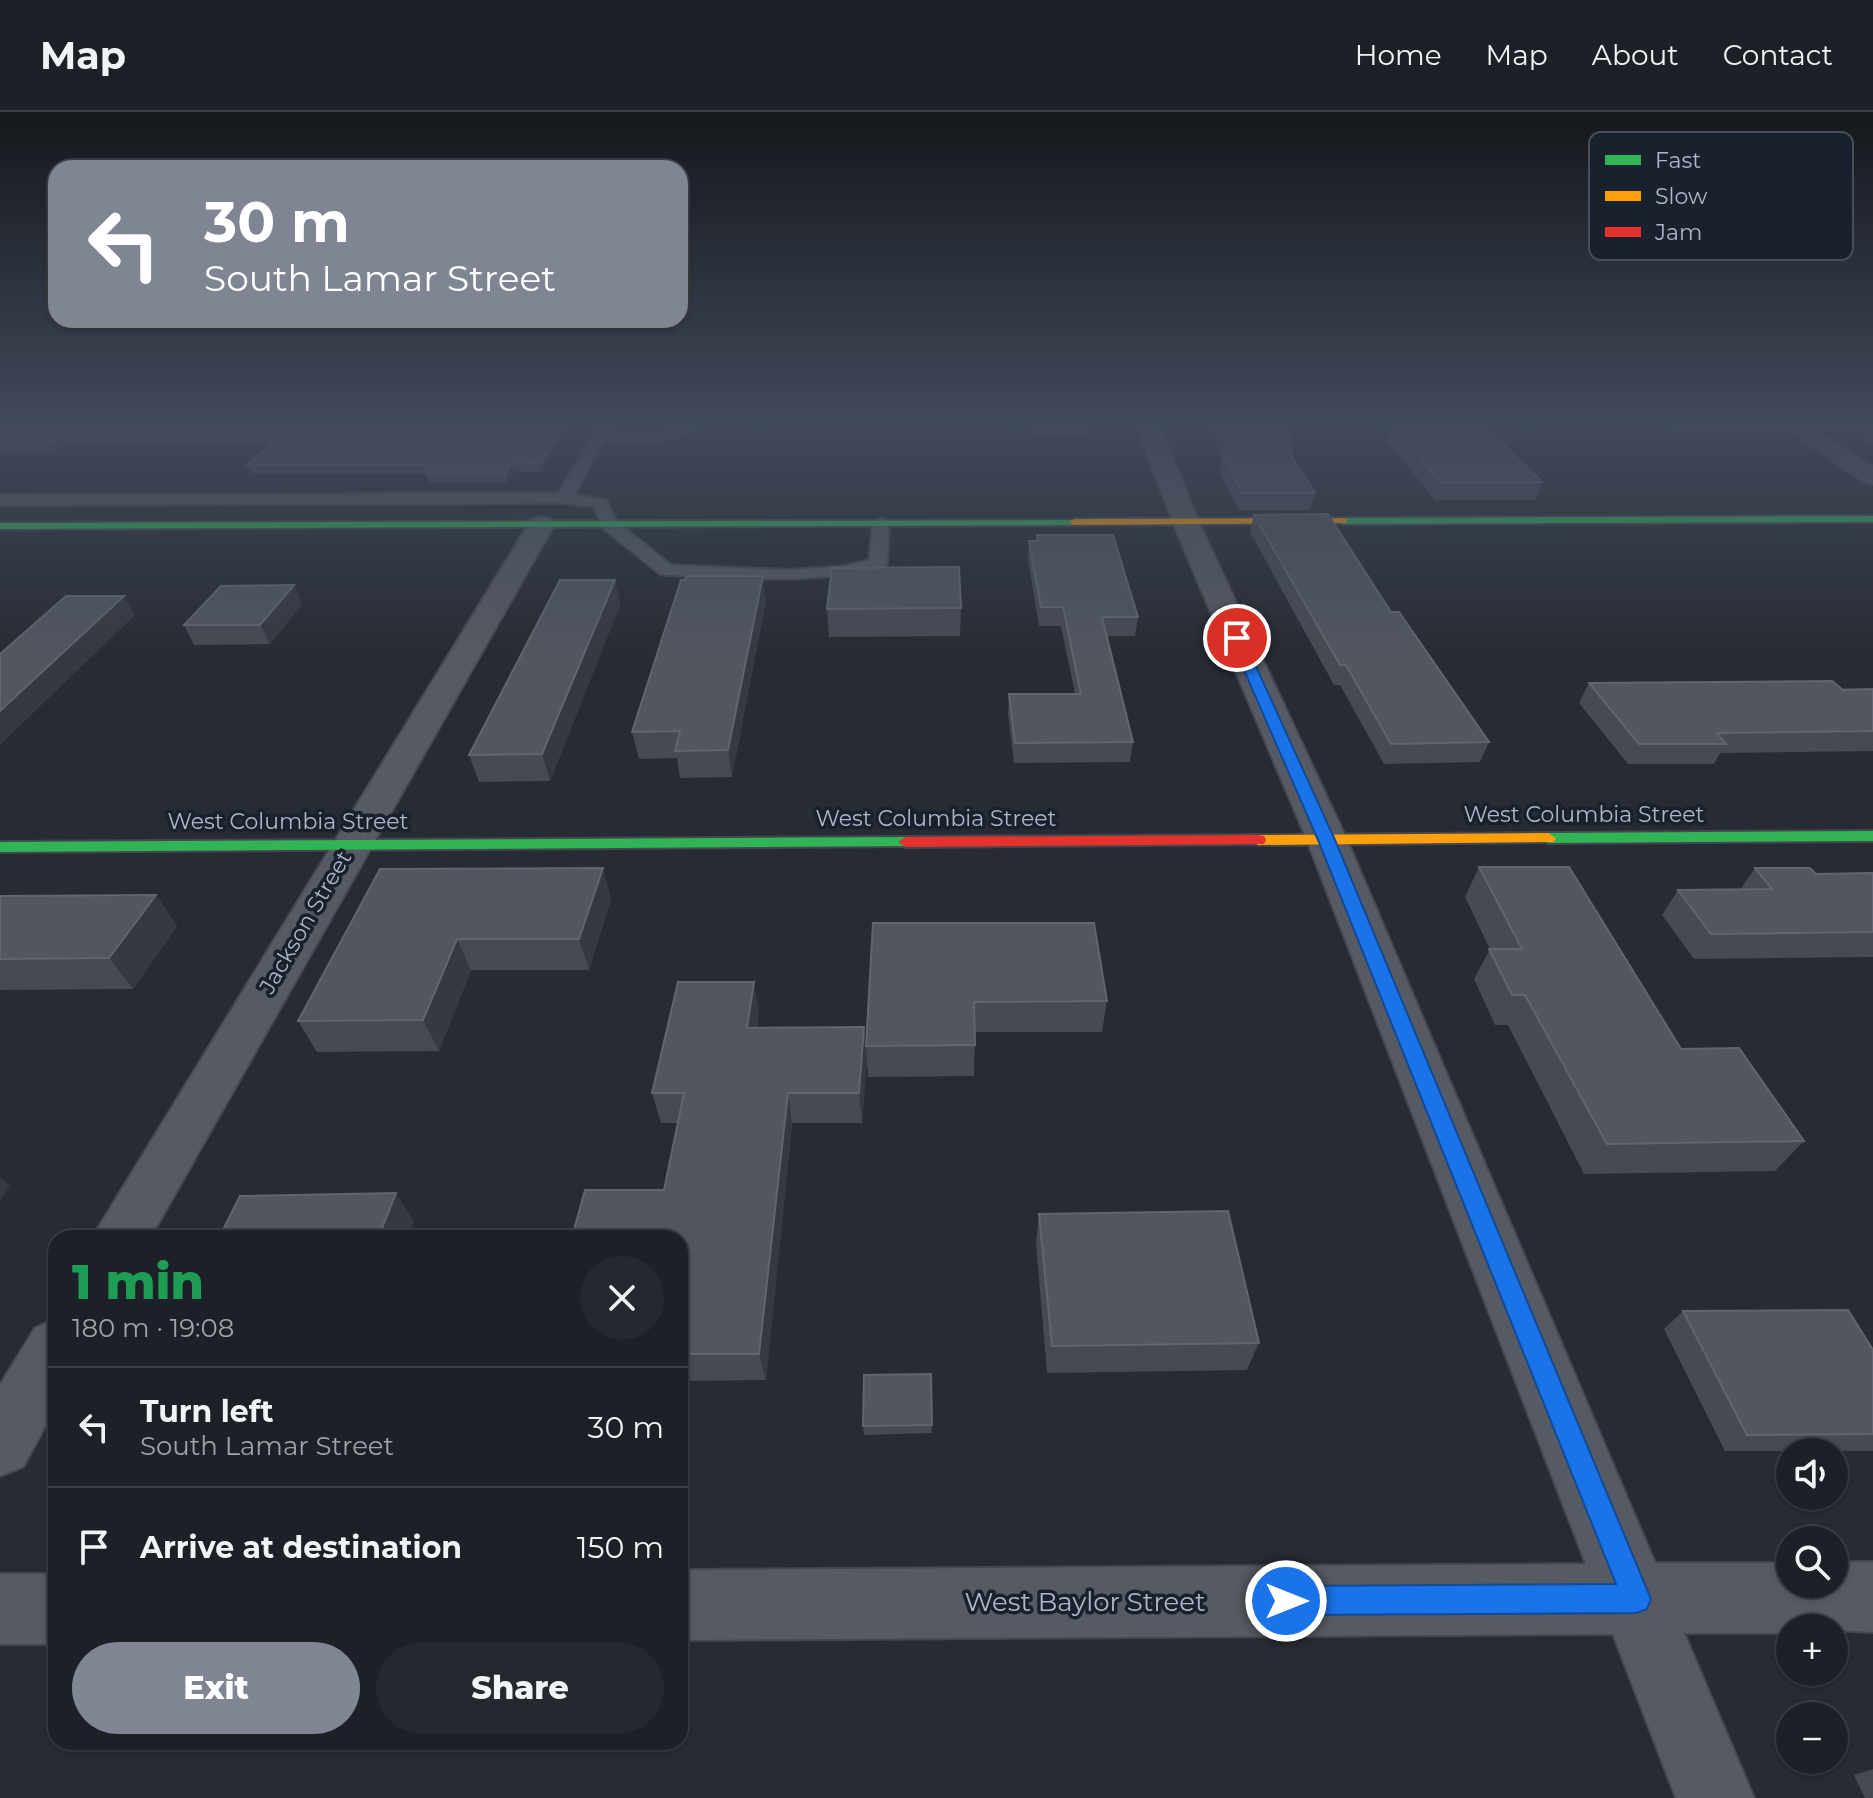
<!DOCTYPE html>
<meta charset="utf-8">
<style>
body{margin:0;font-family:Montserrat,sans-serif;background:#25282e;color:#f1f3f6;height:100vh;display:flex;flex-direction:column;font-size:30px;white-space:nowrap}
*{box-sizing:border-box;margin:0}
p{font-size:26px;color:#a0a3a7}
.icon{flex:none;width:44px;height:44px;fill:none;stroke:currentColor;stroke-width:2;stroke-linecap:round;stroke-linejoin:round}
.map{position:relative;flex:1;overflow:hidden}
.panel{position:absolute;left:48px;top:1118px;width:640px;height:520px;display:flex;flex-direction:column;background:#1d2026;border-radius:24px;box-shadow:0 2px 6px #0004,0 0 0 2px #3b3e43}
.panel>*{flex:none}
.banner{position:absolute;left:48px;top:48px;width:640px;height:168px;border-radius:24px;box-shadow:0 2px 6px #0004,0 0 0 2px #3b3e43;background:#7f8593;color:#fff;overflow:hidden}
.buttons{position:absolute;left:1776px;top:1326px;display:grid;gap:16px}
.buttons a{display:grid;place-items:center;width:72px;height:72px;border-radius:50%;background:#1d2026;box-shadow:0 2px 6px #0004,0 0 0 2px #3b3e43;font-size:40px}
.pin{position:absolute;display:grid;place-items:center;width:68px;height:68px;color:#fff;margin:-34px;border:4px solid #fff;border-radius:50%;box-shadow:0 2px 8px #0007}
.me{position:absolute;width:88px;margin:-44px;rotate:90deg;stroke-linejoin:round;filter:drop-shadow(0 0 6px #0008)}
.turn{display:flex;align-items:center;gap:28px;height:168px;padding:0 24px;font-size:36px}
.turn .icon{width:104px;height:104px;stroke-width:2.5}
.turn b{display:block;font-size:56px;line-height:68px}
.round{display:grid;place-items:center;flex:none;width:84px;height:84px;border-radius:42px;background:#25282e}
.headline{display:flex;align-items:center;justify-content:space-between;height:136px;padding:0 24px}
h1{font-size:48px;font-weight:800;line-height:60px;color:#1e9e55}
.cta{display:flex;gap:16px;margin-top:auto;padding:16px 24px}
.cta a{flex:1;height:92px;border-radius:48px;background:#7f8593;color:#fff;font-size:32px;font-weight:800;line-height:92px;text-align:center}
.cta a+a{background:#25282e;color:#f1f3f6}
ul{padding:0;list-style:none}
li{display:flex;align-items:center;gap:24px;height:120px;padding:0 24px;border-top:2px solid #3b3e43}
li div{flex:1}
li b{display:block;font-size:30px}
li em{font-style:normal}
header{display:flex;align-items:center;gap:48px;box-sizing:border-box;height:112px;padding:0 40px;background:#1d2026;border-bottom:2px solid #3b3e43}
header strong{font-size:38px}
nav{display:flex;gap:44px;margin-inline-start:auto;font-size:28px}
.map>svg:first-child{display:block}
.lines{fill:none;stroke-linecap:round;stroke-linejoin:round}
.lane-casing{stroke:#44474e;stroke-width:4}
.street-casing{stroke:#44474e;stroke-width:4}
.fast-casing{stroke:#44474e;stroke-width:4}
.slow-casing{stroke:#44474e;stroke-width:4}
.jam-casing{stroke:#44474e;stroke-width:4}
.lane{fill:#565a62;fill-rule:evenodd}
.street{fill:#565a62;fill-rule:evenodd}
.fast{fill:#30b455;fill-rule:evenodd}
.slow{fill:#ff9f0a;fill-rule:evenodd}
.jam{fill:#e5322d;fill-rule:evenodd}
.wall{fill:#464a53}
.shaded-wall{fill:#353941}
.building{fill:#51565f;stroke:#60656f;stroke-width:2}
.route{fill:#1a73e8;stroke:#114b97;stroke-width:2}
.labels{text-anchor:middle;stroke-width:7;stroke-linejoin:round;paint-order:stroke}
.street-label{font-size:22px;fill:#afb6c6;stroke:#1a212e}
.near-street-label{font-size:26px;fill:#afb6c6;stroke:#1a212e}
.key{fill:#1a212e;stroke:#474e5c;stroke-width:2}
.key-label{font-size:22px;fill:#afb6c6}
</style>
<header>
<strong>Map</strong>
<nav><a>Home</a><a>Map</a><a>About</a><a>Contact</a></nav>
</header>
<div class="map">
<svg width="1873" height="1686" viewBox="0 0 1873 1686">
<rect width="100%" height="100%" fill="#272b33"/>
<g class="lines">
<defs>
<path id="lane" d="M 606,309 L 622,309 L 609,320 C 628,320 648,321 667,318 C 681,316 688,308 702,309 C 681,336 635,328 604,328 L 574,383 L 606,388 L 617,410 L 671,453 L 790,458 L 846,454 L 869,448 L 873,411 L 881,406 L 889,411 L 887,451 L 884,455 C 812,473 740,466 666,463 L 660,462 L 604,417 L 594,395 L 564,391 L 0,393 L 0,383 L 559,381 L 596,317 Z"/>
<g id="street">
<path d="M 1136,309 L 1158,309 L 1199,411 L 1347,728 L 1655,1451 L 1790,1451 L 1790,1472 L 1834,1472 L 1834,1450 L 1873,1450 L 1873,1520 L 1790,1516 L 1790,1521 L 1684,1521 L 1754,1686 L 1676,1686 L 1613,1522 L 680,1528 L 680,1458 L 1586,1452 L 1307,728 L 1173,411 Z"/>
<path d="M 1775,309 L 1801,309 L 1873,354 L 1873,372 L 1864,370 Z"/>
<path d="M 541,405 L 550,407 L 554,413 L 150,1126 L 92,1126 L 528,413 L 532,407 Z"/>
<path d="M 56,1207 L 56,1294 L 23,1355 L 0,1364 L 0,1273 L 35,1216 Z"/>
<rect x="0" y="1462" width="56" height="70"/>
</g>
<g id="fast">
<path d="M 1873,404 L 1873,410 L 1343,412 L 1338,409 L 1343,406 Z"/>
<path d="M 1078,408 L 1078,412 L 1074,413 L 0,417 L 0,411 Z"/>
<path d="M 1873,719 L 1873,729 L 1548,731 L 1540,726 L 1548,721 Z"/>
<path d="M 906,725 L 914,730 L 912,734 L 0,740 L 0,730 Z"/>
</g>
<g id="slow">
<path d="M 1343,406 L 1347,407 L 1347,411 L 1074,413 L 1069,410 L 1074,407 Z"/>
<path d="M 1548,721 L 1556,726 L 1554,730 L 1258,733 L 1250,728 L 1258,723 Z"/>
</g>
<path id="jam" d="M 1258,723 L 1264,724 L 1266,728 L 1264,732 L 906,735 L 898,730 L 906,725 Z"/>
</defs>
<use href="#lane" class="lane-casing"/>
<use href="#street" class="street-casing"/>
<use href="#fast" class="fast-casing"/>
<use href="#slow" class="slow-casing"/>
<use href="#jam" class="jam-casing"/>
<use href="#lane" class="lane"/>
<use href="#street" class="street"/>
<use href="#fast" class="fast"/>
<use href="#slow" class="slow"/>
<use href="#jam" class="jam"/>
</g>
<g class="wall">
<path d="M 0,309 L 575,309 L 543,360 L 515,360 L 508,370 L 428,370 L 426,361 L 251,361 L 247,353 L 272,331 L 70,331 L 56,341 L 0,341 Z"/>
<path d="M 1027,309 L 1095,309 L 1094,325 L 1031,325 Z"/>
<path d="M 1205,309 L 1287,309 L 1293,347 L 1315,381 L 1310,398 L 1239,398 L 1219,359 L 1222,343 Z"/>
<path d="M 1659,309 L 1792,309 L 1786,320 L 1676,321 Z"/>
<path d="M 1805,309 L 1873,309 L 1873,333 L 1852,320 L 1824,320 Z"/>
<path d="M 1391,313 L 1542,370 L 1536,388 L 1435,388 L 1387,329 Z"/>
<path d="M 1254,403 L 1391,500 L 1489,630 L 1480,650 L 1384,652 L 1340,573 L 1334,573 L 1250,420 Z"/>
<path d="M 1037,423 L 1138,505 L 1135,524 L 1106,524 L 1133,630 L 1130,650 L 1014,651 L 1008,602 L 1009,582 L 1075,582 L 1061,514 L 1039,514 L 1028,447 L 1029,429 L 1036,429 Z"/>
<path d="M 615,468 L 620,493 L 550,669 L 479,670 L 469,643 Z"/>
<path d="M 294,473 L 302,492 L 270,532 L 194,533 L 184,513 Z"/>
<path d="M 766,489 L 732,665 L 680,666 L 677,646 L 639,647 L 632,620 Z"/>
<path d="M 961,496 L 960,524 L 829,525 L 827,497 Z"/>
<path d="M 1589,571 L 1873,577 L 1873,639 L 1720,641 L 1714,652 L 1628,652 L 1579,591 Z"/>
<path d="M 1479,755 L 1681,937 L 1804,1029 L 1775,1059 L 1584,1062 L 1508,913 L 1495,913 L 1474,867 L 1490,837 L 1465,785 Z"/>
<path d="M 1755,756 L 1816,762 L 1873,761 L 1873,845 L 1694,847 L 1662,803 L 1678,778 L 1740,778 Z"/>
<path d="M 380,757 L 611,787 L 589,858 L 471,858 L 439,939 L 317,940 L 298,909 Z"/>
<path d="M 156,783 L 177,814 L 133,877 L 0,878 L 0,784 Z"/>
<path d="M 873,811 L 1107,889 L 1102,920 L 975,920 L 974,964 L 868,965 L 866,934 Z"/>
<path d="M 759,900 L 757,916 L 864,915 L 867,946 L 862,1011 L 792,1011 L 766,1268 L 680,1269 L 680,1126 L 572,1125 L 664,1078 L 678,1011 L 661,1011 L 652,981 Z"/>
<path d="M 1039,1102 L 1259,1231 L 1247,1258 L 1047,1261 L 1036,1131 Z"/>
<path d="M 1683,1199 L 1873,1238 L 1873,1339 L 1725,1339 L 1664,1217 Z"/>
<path d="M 931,1262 L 932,1321 L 864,1323 L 863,1314 Z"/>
<path d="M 1873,1657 L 1873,1686 L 1865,1686 L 1854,1663 Z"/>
</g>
<g class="shaded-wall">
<path d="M 568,309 L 575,309 L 543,360 L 541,351 Z"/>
<path d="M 66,323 L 70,331 L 56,341 L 51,333 Z"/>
<path d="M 512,352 L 515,360 L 508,370 L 505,362 Z"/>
<path d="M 763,464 L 766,489 L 732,665 L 728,638 Z"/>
<path d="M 615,468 L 620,493 L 550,669 L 542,642 Z"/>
<path d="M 294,473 L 302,492 L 270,532 L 260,513 Z"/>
<path d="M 124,484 L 135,503 L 0,633 L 0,599 Z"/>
<path d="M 603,756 L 611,787 L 589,858 L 579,827 Z"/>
<path d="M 156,783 L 177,814 L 133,877 L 109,846 Z"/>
<path d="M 457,827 L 471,858 L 439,939 L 423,908 Z"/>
<path d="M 754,870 L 759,900 L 752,946 L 747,916 Z"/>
<path d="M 864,915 L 867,946 L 862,1011 L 859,981 Z"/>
<path d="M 788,981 L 792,1011 L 766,1268 L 759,1242 Z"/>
<path d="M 0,1065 L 10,1074 L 0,1089 Z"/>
<path d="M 396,1081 L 414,1110 L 408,1126 L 378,1126 Z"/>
</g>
<g class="building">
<path d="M 0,309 L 568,309 L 541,351 L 512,352 L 505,362 L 426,362 L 426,353 L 247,353 L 281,323 L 66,323 L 51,333 L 0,333 Z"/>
<path d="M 1031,309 L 1095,309 L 1096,310 L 1032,310 Z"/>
<path d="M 1216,309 L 1287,309 L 1293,347 L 1315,381 L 1242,381 L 1222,343 L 1233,343 Z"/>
<path d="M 1482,312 L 1542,370 L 1441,371 L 1391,313 Z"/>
<path d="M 1328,402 L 1391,500 L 1399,500 L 1489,630 L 1391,632 L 1346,553 L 1340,553 L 1254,403 Z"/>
<path d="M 1037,423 L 1113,423 L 1138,505 L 1102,505 L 1133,630 L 1015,631 L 1009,582 L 1081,582 L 1063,495 L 1041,495 L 1029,429 L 1038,429 Z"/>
<path d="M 959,455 L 961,496 L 827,497 L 832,456 Z"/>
<path d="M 687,464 L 763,464 L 728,638 L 675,639 L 680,619 L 632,620 L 681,468 L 685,468 Z"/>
<path d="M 560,468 L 615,468 L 542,642 L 469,643 Z"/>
<path d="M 294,473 L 260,513 L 184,513 L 221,474 Z"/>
<path d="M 66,484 L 124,484 L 0,599 L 0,542 Z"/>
<path d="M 1832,569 L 1843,578 L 1873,577 L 1873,619 L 1717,621 L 1726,632 L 1639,632 L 1589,571 Z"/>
<path d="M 1479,755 L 1569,755 L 1681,937 L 1739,936 L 1804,1029 L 1607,1032 L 1525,883 L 1512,883 L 1489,837 L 1522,837 Z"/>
<path d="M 603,756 L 579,827 L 457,827 L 423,908 L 298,909 L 380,757 Z"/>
<path d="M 1755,756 L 1810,756 L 1816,762 L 1873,761 L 1873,820 L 1711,822 L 1678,778 L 1772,777 Z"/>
<path d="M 156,783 L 109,846 L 0,847 L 0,784 Z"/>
<path d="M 873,811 L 1094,811 L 1107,889 L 974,890 L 975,933 L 866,934 Z"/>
<path d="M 678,870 L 754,870 L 747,916 L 864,915 L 859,981 L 788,981 L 759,1242 L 680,1242 L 680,1126 L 512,1126 L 572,1125 L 585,1078 L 664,1078 L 684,981 L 652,981 Z"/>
<path d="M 396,1081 L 378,1126 L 219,1126 L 240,1084 Z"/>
<path d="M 1228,1099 L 1259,1231 L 1052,1234 L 1039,1102 Z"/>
<path d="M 1848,1198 L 1873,1238 L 1873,1322 L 1747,1323 L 1683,1199 Z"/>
<path d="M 931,1262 L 932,1313 L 863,1314 L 864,1263 Z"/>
</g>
<linearGradient id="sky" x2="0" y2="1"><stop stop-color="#15181c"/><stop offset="0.57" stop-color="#414a5b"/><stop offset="1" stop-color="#414a5b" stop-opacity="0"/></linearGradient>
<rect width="1873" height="545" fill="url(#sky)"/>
<path class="route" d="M 1232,523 L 1243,526 L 1335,728 L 1651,1487 L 1647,1497 L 1636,1501 L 1286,1503 L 1276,1499 L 1271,1489 L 1276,1479 L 1286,1474 L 1616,1472 L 1318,728 L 1230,526 Z"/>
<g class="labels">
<g class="street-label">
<text x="1584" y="710">West Columbia Street</text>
<text x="936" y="714">West Columbia Street</text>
<text x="288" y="717">West Columbia Street</text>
<text transform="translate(305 810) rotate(-60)" y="8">Jackson Street</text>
</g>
<g class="near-street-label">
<text x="1085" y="1499">West Baylor Street</text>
</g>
</g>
<rect x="1589" y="20" width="264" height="128" rx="12" class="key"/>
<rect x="1605" y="43" width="36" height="10" fill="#30b455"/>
<rect x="1605" y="79" width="36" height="10" fill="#ff9f0a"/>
<rect x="1605" y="115" width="36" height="10" fill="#e5322d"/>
<g class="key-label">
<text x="1655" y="56">Fast</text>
<text x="1655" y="92">Slow</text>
<text x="1655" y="128">Jam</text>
</g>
</svg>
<div class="buttons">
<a><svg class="icon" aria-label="sound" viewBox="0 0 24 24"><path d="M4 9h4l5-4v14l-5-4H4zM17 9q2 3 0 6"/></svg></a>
<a><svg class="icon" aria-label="search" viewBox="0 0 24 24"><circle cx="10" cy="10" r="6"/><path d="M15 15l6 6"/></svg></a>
<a>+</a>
<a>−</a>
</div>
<div class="pin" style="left:1237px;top:526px;background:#d93025"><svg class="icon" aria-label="arrive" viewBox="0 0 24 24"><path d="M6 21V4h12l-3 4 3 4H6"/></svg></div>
<svg class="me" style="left:1286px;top:1489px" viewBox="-20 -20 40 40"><circle r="17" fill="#1a73e8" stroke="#fff" stroke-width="3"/><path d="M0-11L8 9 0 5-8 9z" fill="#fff"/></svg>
<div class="banner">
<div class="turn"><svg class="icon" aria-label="left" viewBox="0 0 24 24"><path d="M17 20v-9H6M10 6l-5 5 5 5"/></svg><div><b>30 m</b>South Lamar Street</div></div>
</div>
<section class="panel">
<div class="headline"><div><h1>1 min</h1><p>180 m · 19:08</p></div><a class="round"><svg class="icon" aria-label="close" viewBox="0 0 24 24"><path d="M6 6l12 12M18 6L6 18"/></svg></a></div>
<ul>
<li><svg class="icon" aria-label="left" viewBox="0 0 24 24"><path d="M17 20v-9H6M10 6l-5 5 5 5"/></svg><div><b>Turn left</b><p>South Lamar Street</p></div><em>30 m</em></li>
<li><svg class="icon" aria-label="arrive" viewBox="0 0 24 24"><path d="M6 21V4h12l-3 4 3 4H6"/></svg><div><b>Arrive at destination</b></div><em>150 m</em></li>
</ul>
<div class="cta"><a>Exit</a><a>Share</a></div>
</section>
</div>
